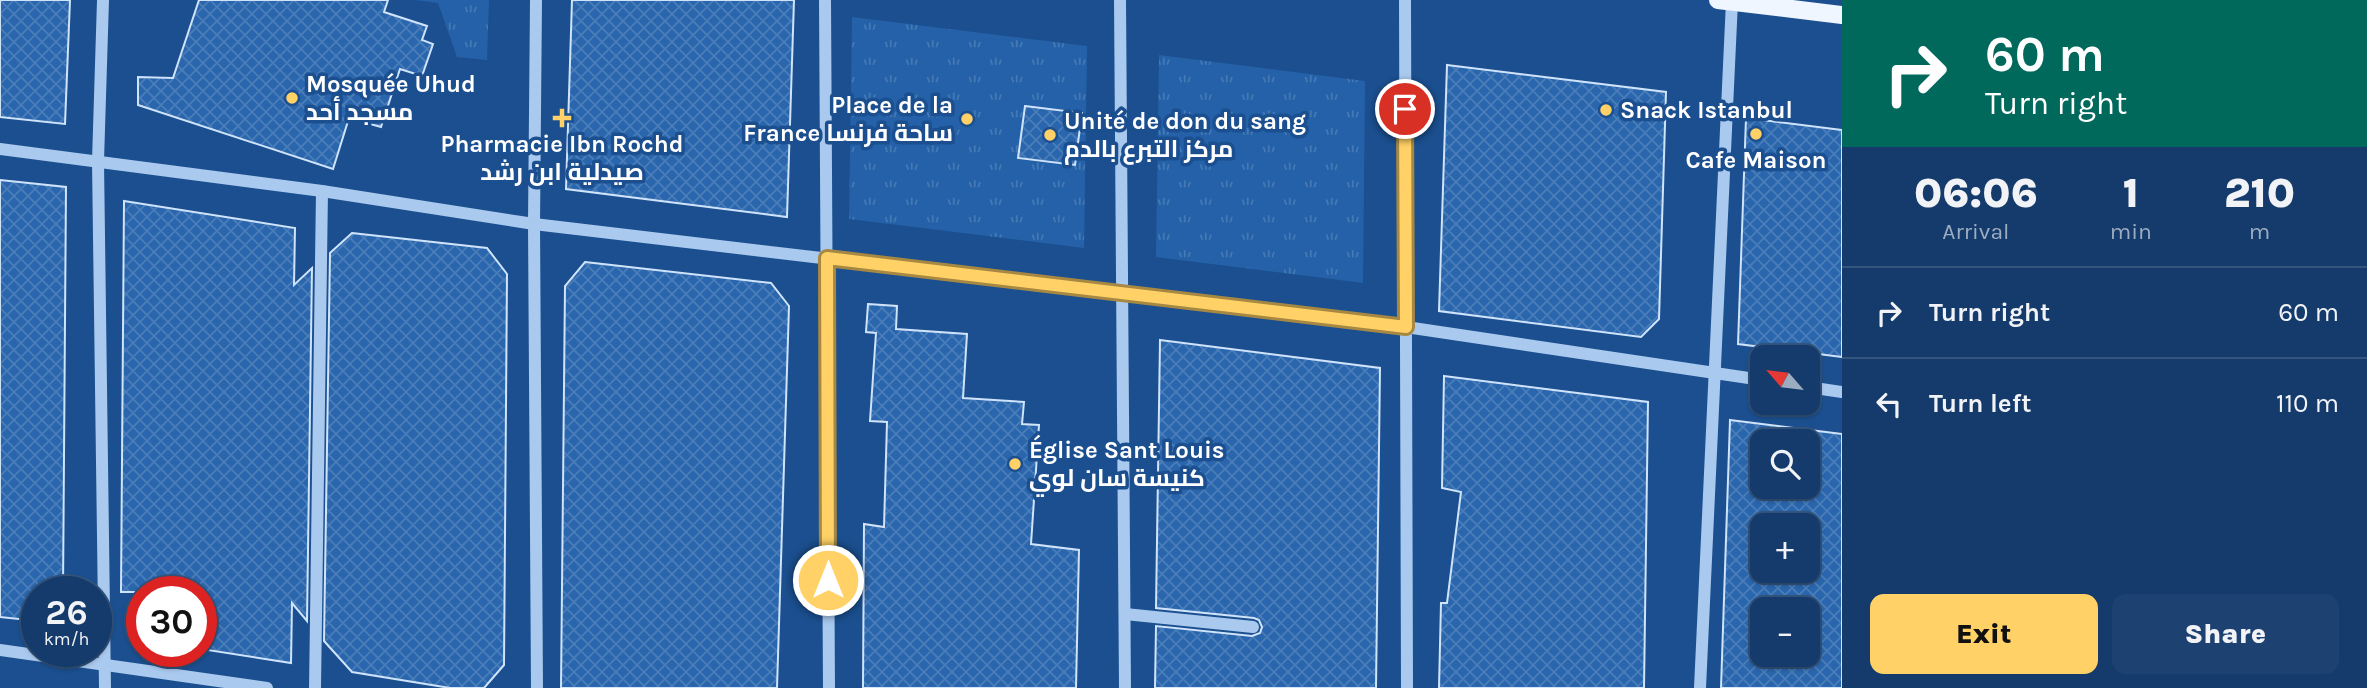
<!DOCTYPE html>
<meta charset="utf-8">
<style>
body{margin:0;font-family:Karla,Cairo,sans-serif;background:#1d4271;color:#f1f3f6;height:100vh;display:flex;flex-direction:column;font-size:26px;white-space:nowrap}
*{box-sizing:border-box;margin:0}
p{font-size:23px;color:#9dadc1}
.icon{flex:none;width:38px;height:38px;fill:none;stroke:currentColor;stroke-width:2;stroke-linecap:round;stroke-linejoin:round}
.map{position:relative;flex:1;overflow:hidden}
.drawer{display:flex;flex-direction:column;background:#143b6b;width:525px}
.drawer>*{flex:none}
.top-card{background:#00695c;color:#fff;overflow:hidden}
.needle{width:46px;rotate:298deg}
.tools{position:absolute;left:1750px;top:345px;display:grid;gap:14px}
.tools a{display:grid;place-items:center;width:70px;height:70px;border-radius:14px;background:#143b6b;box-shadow:0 2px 5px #0004,0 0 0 2px #33557e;font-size:35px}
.speed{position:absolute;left:21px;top:576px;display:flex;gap:14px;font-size:35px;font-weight:700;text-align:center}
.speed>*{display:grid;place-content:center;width:91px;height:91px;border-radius:50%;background:#143b6b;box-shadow:0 2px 5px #0004,0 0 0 2px #33557e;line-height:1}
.speed small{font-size:18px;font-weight:400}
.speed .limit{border:10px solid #d22;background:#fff;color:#111}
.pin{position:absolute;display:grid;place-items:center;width:60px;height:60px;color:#fff;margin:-30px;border:4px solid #fff;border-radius:50%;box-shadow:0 2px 7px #0007}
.me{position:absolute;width:77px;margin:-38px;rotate:0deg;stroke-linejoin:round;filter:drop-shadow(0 0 5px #0008)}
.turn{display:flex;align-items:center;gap:24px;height:147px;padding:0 28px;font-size:32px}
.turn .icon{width:91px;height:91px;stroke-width:2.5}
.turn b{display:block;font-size:49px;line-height:60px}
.eta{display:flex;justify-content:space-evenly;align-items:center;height:119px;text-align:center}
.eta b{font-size:42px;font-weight:800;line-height:49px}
.cta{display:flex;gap:14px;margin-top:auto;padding:14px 28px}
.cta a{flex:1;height:80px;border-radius:14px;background:#ffd166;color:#111;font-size:28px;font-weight:800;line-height:80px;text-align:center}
.cta a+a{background:#1d4271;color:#f1f3f6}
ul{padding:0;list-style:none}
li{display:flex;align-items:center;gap:21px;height:91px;padding:0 28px;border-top:2px solid #33557e}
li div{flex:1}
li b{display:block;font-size:26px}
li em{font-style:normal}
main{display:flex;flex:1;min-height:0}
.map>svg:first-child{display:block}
.grass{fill:url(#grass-tufts)}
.building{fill:url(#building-cross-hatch);stroke:#cfe3fa;stroke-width:2;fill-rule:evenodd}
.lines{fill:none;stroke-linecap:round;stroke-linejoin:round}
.minor{stroke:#a9c9ee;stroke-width:12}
.major{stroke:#f0f6ff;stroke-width:18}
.route-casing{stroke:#a68842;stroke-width:18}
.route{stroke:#ffd166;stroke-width:12}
.poi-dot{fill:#ffd166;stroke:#1b4f8f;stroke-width:2.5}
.labels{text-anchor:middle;stroke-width:7;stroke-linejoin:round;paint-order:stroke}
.poi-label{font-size:24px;font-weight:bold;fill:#fff;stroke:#1b4f8f;text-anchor:start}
</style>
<main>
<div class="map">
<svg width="1842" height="688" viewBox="0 0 1842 688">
<defs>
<pattern id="grass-tufts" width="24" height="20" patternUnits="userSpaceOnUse" patternTransform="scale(1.75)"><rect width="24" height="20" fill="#2461a8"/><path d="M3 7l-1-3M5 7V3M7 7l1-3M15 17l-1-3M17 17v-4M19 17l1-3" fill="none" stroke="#4579b5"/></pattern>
<pattern id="building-cross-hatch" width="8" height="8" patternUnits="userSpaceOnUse" patternTransform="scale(1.75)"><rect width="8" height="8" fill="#2a66ad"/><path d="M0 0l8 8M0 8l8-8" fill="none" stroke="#4a7db9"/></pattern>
</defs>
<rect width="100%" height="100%" fill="#1b4f8f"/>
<g class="grass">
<path d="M 415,0 L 489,0 L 487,60 L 457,57 L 438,3 Z"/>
<path d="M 852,17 L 1087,46 L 1084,248 L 849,219 Z"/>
<path d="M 1159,55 L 1365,81 L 1363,283 L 1156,257 Z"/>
</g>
<g class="building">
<path d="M 0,0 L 70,0 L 65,124 L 0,117 Z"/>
<path d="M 199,0 L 388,0 L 384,12 L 427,26 L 422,40 L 433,44 L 422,76 L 400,69 L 381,127 L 349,118 L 333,169 L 138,105 L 138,77 L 173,78 Z"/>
<path d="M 572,0 L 794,0 L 787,217 L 566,189 Z"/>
<path d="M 1447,65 L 1666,92 L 1659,319 L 1641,337 L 1439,311 Z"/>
<path d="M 1025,106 L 1082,113 L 1075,165 L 1018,158 Z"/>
<path d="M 1746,118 L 1842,130 L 1842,357 L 1738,344 Z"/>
<path d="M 0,180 L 66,187 L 63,592 L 37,592 L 37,621 L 0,617 Z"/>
<path d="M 124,201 L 295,228 L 294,285 L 312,268 L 307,621 L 292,603 L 291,663 L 201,649 L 201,592 L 121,592 Z"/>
<path d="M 352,233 L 487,248 L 507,274 L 504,665 L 484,688 L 450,688 L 352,672 L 324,641 L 330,253 Z"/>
<path d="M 585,262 L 771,283 L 789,306 L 777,688 L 561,688 L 565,286 Z"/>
<path d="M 868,304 L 897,306 L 896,329 L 967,334 L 963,398 L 1024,402 L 1022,424 L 1039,425 L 1031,544 L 1079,550 L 1076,688 L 863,688 L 864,524 L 884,527 L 887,422 L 870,421 L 876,333 L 866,332 Z"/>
<path d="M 1160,340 L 1380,368 L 1376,688 L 1155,688 L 1156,626 L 1252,636 L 1260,633 L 1262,627 L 1259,620 L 1254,618 L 1156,608 Z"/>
<path d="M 1444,376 L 1648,402 L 1644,688 L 1439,688 L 1441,603 L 1447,603 L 1461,492 L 1442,488 Z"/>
<path d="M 1730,420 L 1842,434 L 1842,688 L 1721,688 ZM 1762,441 L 1808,441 L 1808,486 L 1762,486 ZM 1762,525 L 1808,525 L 1808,570 L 1762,570 ZM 1762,609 L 1808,609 L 1808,654 L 1762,654 Z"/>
</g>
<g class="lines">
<g class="minor">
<path d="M 103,0 L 98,161 L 105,688"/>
<path d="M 536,0 L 534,224 L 537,688"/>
<path d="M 825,0 L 829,688"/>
<path d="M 1120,0 L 1125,688"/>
<path d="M 1405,0 L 1407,688"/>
<path d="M 0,149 L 322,191 L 534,224 L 1406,327 L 1762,380"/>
<path d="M 1808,387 L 1842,392"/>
<path d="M 1125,614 L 1253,627"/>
<path d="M 0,650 L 267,688"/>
<path d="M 315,688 L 322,191"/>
<path d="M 1700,688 L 1732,1"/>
</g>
<path class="major" d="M 1718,0 L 1842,15"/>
</g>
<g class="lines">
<defs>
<path id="route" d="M 828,580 L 827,258 L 1406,327 L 1405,109"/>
</defs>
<use href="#route" class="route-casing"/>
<use href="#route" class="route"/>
</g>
<g class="poi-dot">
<circle cx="292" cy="98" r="7"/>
<circle cx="1606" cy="110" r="7"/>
<path d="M558.5 107.5h7v7h7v7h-7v7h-7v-7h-7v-7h7z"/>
<circle cx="967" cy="119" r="7"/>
<circle cx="1756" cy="134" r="7"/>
<circle cx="1050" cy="135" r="7"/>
<circle cx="1015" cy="464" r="7"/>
</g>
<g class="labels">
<g class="poi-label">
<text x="306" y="92">Mosquée Uhud<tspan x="306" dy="28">مسجد أحد</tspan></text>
<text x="953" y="113" text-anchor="end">Place de la<tspan x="953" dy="28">France ساحة فرنسا</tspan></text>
<text x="1620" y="118">Snack Istanbul</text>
<text x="1064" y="129">Unité de don du sang<tspan x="1064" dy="28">مركز التبرع بالدم</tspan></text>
<text x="562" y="152" text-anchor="middle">Pharmacie Ibn Rochd<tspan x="562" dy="28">صيدلية ابن رشد</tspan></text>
<text x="1756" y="168" text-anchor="middle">Cafe Maison</text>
<text x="1029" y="458">Église Sant Louis<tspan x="1029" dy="28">كنيسة سان لوي</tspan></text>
</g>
</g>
</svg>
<div class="tools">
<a><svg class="needle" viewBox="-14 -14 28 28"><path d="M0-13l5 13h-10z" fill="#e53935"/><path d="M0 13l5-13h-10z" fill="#9dadc1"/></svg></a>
<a><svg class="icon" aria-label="search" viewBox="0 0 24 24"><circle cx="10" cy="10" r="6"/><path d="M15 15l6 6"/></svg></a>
<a>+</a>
<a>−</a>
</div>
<div class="speed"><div>26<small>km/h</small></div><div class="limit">30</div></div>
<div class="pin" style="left:1405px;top:109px;background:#d93025"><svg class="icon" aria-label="arrive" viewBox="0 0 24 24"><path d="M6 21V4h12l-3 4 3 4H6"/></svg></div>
<svg class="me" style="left:828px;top:580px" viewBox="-20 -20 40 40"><circle r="17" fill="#ffd166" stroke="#fff" stroke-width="3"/><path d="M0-11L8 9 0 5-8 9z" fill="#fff"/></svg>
</div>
<section class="drawer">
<div class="top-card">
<div class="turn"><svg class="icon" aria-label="right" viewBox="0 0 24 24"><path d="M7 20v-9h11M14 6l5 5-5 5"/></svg><div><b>60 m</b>Turn right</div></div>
</div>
<div class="eta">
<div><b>06:06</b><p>Arrival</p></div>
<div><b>1</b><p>min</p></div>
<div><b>210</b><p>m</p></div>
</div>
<ul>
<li><svg class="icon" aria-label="right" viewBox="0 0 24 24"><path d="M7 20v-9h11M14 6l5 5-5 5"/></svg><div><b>Turn right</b></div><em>60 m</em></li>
<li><svg class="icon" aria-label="left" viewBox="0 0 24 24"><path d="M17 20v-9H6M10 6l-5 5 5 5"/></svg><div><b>Turn left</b></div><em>110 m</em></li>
</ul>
<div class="cta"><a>Exit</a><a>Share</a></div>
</section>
</main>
